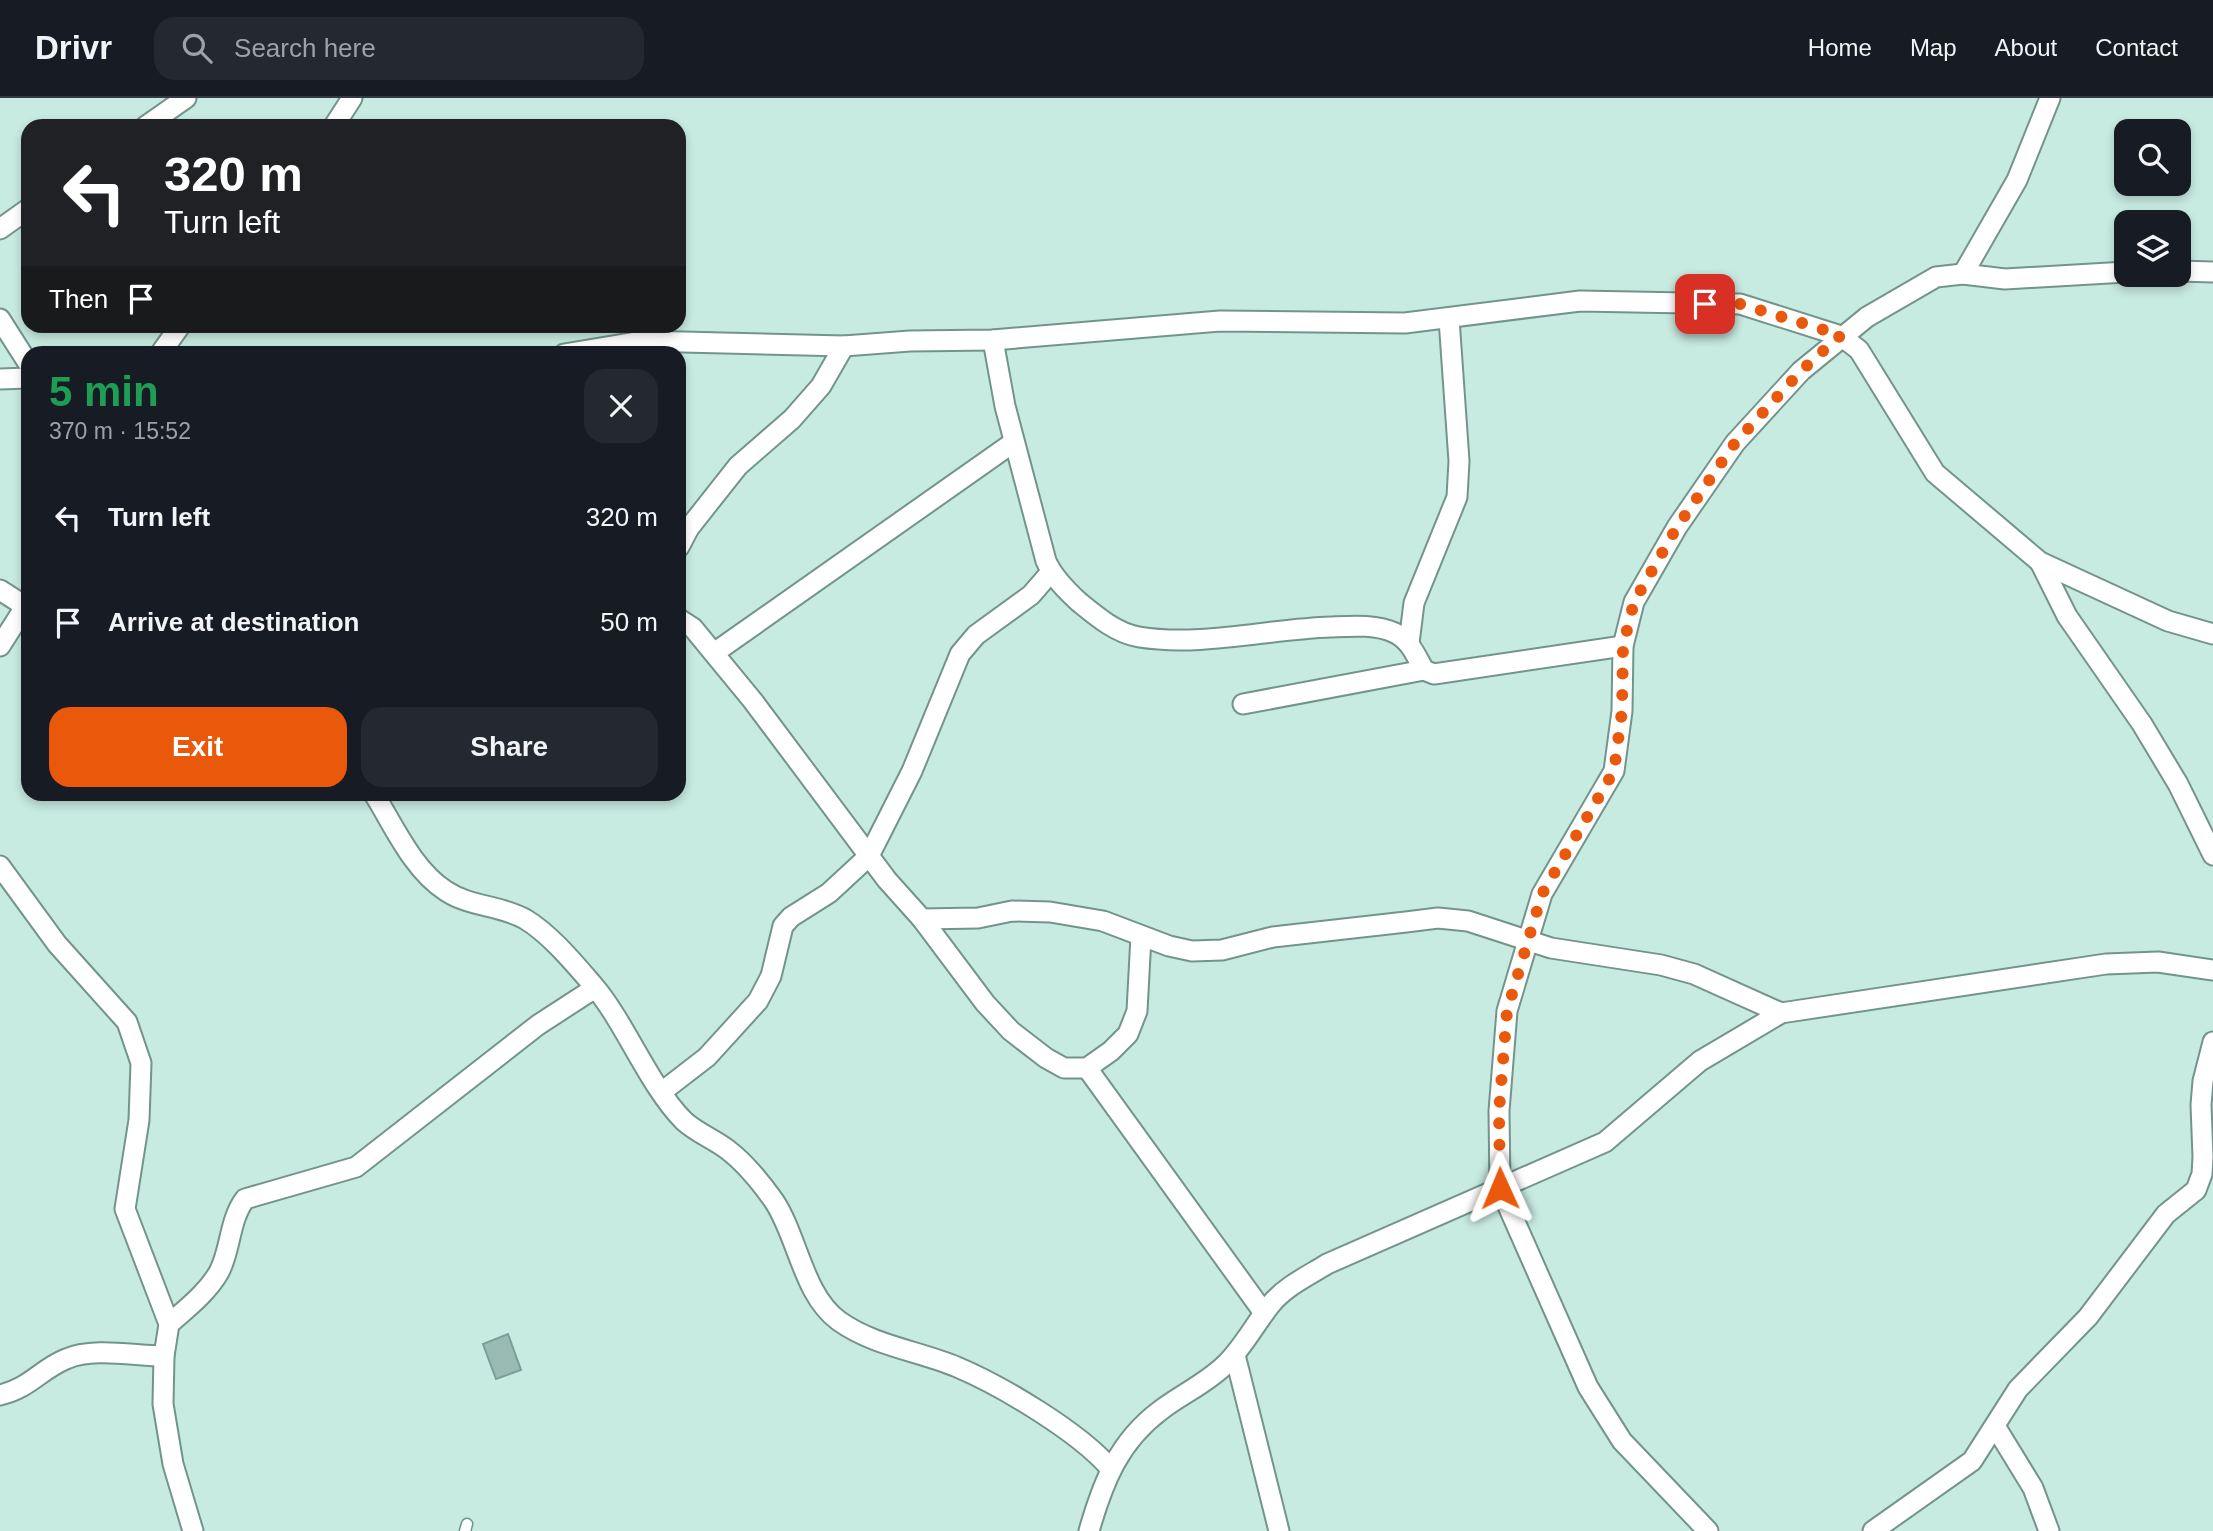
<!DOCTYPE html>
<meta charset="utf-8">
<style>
body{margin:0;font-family:Arial,sans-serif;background:#242831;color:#f1f3f6;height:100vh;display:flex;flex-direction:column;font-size:26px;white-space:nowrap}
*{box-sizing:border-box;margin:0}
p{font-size:23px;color:#9ea1a6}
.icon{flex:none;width:38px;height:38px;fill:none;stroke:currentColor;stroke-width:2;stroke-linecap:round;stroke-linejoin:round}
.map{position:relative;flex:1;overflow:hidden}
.details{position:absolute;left:21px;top:248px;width:665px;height:455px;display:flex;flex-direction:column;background:#171b24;border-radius:21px;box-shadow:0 4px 10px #0003}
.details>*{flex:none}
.guide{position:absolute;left:21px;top:21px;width:665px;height:214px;border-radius:21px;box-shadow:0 4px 10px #0003;background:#202124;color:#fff;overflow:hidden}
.buttons{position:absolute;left:2114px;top:21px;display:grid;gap:14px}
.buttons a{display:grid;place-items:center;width:77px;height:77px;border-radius:14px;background:#171b24;box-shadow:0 4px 10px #0003;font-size:35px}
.pin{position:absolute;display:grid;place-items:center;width:60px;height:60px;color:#fff;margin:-30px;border-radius:14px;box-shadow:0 4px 10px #0006}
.me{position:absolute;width:77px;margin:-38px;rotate:359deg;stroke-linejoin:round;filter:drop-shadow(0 0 5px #0008)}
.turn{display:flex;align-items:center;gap:24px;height:147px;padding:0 28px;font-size:32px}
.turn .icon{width:91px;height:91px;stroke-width:2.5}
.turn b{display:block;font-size:49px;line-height:60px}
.then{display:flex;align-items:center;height:66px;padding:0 28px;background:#0003;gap:14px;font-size:26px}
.round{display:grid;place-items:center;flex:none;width:74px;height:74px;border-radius:21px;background:#242831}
.headline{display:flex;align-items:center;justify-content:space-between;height:119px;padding:0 28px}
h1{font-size:42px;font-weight:700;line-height:52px;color:#1e9e55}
.action{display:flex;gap:14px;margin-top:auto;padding:14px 28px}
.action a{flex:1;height:80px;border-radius:21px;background:#ea580c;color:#fff;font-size:28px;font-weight:700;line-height:80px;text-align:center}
.action a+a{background:#242831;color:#f1f3f6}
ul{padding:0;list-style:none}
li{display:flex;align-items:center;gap:21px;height:105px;padding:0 28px}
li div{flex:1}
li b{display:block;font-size:26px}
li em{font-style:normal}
header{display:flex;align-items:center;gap:42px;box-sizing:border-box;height:98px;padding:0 35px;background:#171b24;border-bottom:2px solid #363941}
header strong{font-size:33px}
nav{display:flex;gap:38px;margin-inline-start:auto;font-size:24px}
.search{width:490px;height:63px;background:#242831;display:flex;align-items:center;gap:18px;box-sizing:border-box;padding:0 24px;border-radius:21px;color:#9ea1a6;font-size:26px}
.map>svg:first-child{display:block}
.building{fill:#99bbb3;stroke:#7d9e96;stroke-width:2}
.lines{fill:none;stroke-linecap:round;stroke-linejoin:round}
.lane-casing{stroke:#73948c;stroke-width:13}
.street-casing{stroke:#73948c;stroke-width:23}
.lane{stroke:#fff;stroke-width:10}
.street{stroke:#fff;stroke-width:19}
.route{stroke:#ea580c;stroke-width:12;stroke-dasharray:0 21.6}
</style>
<header>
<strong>Drivr</strong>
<div class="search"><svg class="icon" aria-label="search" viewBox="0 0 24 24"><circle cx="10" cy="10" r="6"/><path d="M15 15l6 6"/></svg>Search here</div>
<nav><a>Home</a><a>Map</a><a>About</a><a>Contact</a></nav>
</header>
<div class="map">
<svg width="2213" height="1433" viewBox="0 0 2213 1433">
<rect width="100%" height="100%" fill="#c7eae1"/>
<path class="building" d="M 508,1236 L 521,1272 L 496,1281 L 483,1246 Z"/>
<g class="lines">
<defs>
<path id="lane" d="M 465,1433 L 467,1426"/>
<g id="street">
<path d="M 146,28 L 186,0"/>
<path d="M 334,28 L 352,0"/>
<path d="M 0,131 L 28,111"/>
<path d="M 2179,173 L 2213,174"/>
<path d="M 1963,176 L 2017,82 L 2050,0"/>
<path d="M 0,221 L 28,265"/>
<path d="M 993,242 L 1005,308 L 1046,463 C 1053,479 1066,492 1079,504 C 1096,518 1116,535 1139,539 C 1201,549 1268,531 1331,529 C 1352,528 1376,526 1395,535 C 1410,542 1416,558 1424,572 L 1434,576 L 1623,548"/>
<path d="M 160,256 L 180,228"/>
<path d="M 564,256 L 642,243 L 844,248 L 910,243 L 993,242 L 1220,223 L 1405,225 L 1580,203 L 1740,206 L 1841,238 L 1859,252 L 1935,375 L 2040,464 L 2168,523 L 2213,536"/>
<path d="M 0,281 L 28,280"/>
<path d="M 679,449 L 689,430 L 738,368 L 792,321 L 821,288 L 844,248"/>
<path d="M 2040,464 L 2067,518 L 2142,626 L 2178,686 L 2213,757"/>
<path d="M 0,492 L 28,510"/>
<path d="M 679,521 L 693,530 L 753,603 L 887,782 L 922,821 L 985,905 L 1011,933 L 1046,960 L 1064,970 L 1087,970 L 1111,953 L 1128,936 L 1137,913 L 1141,838"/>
<path d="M 1409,545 L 1414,505 L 1457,399 L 1459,363 L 1449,221"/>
<path d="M 0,548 L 25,509"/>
<path d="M 714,555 L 1014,344"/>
<path d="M 1243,606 L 1424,572"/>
<path d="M 374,696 C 394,728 413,772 446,793 C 470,809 500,807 525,821 C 550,836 574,865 593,887 C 625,924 649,988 684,1023 C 697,1035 714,1041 728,1052 C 745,1065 762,1086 774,1103 C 798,1139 803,1197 839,1223 C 874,1248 919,1253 957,1269 C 1002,1288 1079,1334 1110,1370"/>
<path d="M 0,768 L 57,846 L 127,924 L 141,965 L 139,1022 L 125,1111 L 169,1226 L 164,1258 L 163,1306 L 173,1366 L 193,1433"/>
<path d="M 922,821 L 978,820 L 1012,813 L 1050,814 L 1103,823 L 1169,848 L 1192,853 L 1222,852 L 1273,839 L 1406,824 L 1438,820 L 1468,823 L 1551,850 L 1661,867 L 1694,876 L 1781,915"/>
<path d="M 1087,970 L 1264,1215"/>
<path d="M 663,993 L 707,959 L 758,903 L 771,878 L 783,828 L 791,819 L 829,795 L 869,758 L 912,673 L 960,556 L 976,537 L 1031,497 L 1051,474"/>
<path d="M 169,1226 C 186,1211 207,1195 219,1174 C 231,1152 229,1122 245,1101 L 356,1069 L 538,927 L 595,890"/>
<path d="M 1235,1257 L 1279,1433"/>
<path d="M 0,1297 C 30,1290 41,1271 66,1261 C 93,1249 135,1258 164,1258"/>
<path d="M 1995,1328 L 2033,1390 L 2049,1433"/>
<path d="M 1089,1433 C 1103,1384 1119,1343 1161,1312 C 1182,1296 1207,1285 1226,1266 C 1244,1248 1255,1226 1271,1206 C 1286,1188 1308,1178 1327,1166 L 1605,1044 L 1700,963 L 1781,915 L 2106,866 L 2158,864 L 2213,872"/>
<path d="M 1708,1433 L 1622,1343 L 1588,1289 L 1500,1090 L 1499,1013 L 1507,913 L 1542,796 L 1614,673 L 1622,613 L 1623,548 L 1634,504 L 1677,429 L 1735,345 L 1801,273 L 1867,219 L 1936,179 L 1963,176 L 2005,181 L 2126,174"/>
<path d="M 1873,1433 L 1972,1363 L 2018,1291 L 2088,1219 L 2166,1116 L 2196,1092 L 2202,1076 L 2203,1059 L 2201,1007 L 2203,983 L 2213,944"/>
</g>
</defs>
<use href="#lane" class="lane-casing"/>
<use href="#street" class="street-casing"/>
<use href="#lane" class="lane"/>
<use href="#street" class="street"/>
</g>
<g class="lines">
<path class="route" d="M 1500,1090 L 1499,1013 L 1507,913 L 1542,796 L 1614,673 L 1622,613 L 1623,548 L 1634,504 L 1677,429 L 1735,345 L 1801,273 L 1841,237 L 1740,206 L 1705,206"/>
</g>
</svg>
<div class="buttons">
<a><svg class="icon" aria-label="search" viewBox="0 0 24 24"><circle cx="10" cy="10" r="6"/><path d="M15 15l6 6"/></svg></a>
<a><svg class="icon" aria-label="layers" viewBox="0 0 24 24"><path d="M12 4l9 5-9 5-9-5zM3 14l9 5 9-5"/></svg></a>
</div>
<div class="pin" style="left:1705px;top:206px;background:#d93025"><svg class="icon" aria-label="arrive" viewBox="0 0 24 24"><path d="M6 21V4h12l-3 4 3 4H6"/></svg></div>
<svg class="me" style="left:1500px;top:1090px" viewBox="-20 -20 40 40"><path d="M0-17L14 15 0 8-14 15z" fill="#ea580c" stroke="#fff" stroke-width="4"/></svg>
<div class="guide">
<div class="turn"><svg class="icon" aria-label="left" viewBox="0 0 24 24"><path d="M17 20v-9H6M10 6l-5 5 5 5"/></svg><div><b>320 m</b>Turn left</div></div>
<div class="then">Then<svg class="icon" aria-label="arrive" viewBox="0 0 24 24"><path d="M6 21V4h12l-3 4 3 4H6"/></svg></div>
</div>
<section class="details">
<div class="headline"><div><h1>5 min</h1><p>370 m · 15:52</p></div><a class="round"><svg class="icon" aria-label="close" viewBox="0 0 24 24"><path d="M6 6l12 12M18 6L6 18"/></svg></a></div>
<ul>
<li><svg class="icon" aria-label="left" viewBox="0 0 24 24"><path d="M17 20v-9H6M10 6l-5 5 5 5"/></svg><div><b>Turn left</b></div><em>320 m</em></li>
<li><svg class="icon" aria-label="arrive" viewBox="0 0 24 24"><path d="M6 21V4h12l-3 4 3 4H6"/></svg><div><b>Arrive at destination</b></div><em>50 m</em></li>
</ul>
<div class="action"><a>Exit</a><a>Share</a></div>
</section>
</div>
